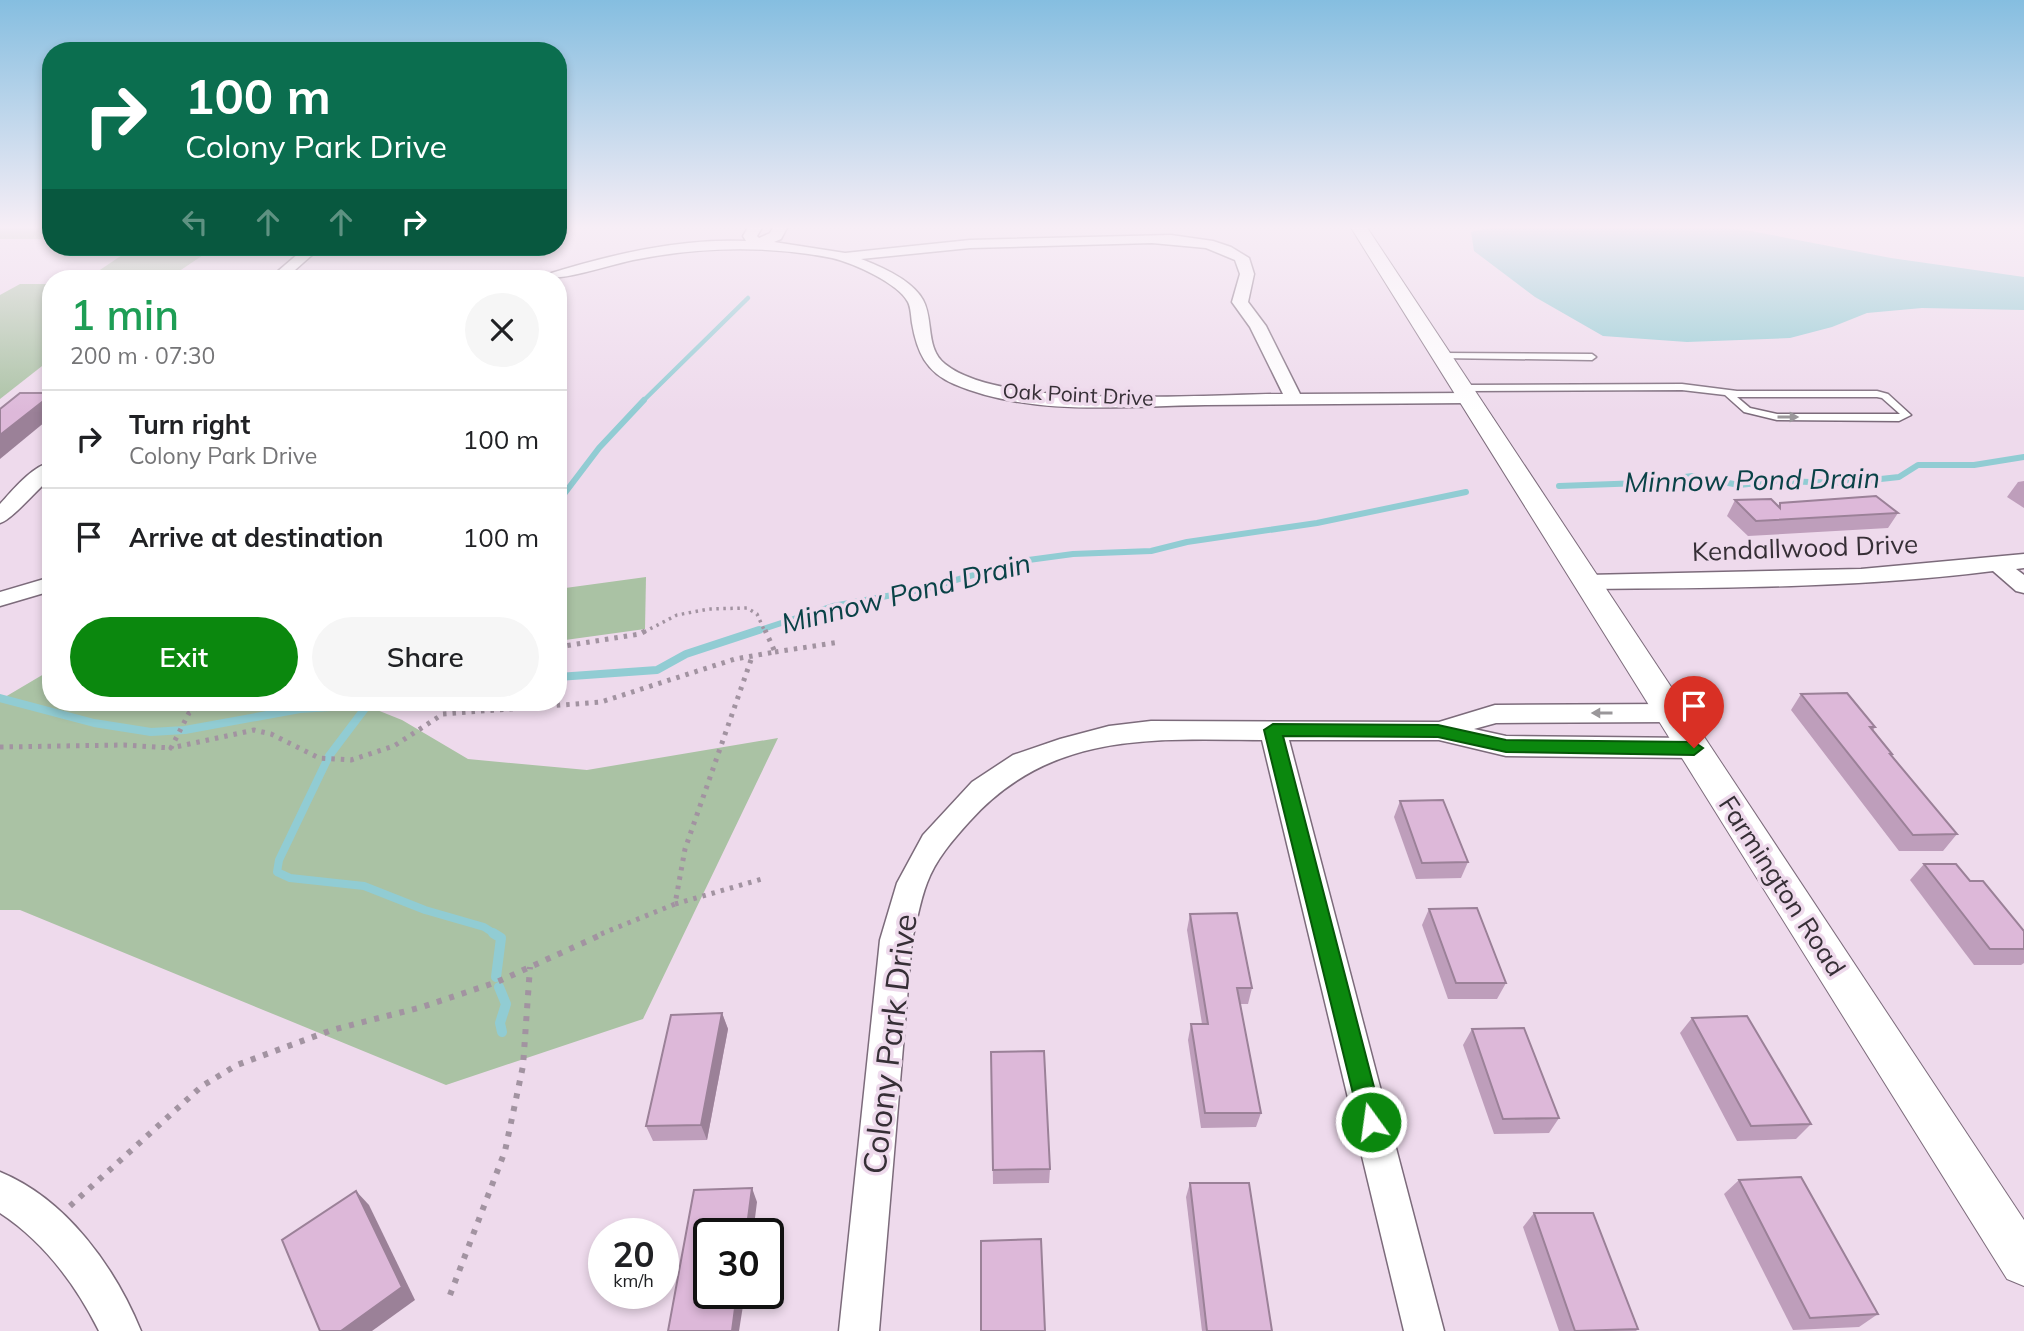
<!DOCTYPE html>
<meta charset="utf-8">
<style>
body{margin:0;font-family:Mulish,sans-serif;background:#f6f6f6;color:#202124;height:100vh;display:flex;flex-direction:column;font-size:26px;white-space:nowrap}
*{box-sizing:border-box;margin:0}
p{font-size:23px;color:#757577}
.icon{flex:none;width:38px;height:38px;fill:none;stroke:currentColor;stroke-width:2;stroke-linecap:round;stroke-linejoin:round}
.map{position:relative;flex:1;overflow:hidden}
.drawer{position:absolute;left:42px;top:270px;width:525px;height:441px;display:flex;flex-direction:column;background:#fff;border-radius:28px;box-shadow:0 4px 10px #0003}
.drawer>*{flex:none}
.banner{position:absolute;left:42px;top:42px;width:525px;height:214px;border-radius:28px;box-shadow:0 4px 10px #0003;background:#0b6e4f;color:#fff;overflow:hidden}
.speed{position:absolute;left:588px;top:1218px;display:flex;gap:14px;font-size:35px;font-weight:700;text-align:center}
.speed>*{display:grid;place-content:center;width:91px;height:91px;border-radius:50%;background:#fff;box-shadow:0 4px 10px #0003;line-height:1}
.speed small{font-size:18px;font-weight:400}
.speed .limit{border:4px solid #111;border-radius:10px;background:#fff;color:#111}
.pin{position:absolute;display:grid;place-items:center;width:60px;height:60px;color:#fff;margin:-72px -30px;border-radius:50% 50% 50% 0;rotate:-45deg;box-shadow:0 0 7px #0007}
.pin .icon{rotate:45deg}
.me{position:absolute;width:77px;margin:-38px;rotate:346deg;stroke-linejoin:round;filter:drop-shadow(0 0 5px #0008)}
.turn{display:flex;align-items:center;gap:24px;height:147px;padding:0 28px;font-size:32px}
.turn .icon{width:91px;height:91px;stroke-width:2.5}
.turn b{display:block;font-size:49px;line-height:60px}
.lanes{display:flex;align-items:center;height:66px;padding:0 28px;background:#0003;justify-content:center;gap:35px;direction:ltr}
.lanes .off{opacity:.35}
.round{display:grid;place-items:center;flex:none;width:74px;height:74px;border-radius:37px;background:#f6f6f6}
.overview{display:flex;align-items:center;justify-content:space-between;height:119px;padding:0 28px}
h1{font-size:42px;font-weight:600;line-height:52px;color:#1e9e55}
.button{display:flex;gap:14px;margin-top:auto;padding:14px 28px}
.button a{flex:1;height:80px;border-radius:42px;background:#0b880e;color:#fff;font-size:28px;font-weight:600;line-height:80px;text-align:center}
.button a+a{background:#f6f6f6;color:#202124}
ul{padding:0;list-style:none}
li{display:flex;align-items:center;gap:21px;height:98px;padding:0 28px;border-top:2px solid #e0e0e0}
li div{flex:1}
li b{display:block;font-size:26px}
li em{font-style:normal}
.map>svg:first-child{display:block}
.green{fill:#aac2a4}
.water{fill:#91ccd3}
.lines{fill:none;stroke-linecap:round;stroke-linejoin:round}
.stream-far3{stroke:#91ccd3;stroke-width:4.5}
.stream-far2{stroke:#91ccd3;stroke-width:6}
.stream-far1{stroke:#91ccd3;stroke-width:8}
.stream{stroke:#91ccd3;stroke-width:10}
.service-casing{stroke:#7c6b7b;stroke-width:3}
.minor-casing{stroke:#7c6b7b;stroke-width:3}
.tertiary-casing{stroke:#7c6b7b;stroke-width:2}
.path-far2{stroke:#a293a1;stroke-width:3.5;stroke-dasharray:2.5 4.5;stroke-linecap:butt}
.path-far1{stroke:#a293a1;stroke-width:5;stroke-dasharray:3.5 6;stroke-linecap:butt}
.path{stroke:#a293a1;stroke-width:6;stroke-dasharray:5 8;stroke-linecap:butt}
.service{fill:#fff;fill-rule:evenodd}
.minor{fill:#fff;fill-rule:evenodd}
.tertiary{fill:#fff;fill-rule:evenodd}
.wall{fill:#be9ebb}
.shaded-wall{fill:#9b8198}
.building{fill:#ddb8d9;stroke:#9b8198;stroke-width:2}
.oneway{fill:#9a979a}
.route{fill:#0b880e;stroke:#075809;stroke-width:2}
.labels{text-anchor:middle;stroke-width:7;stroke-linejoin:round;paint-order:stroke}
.far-street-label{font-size:21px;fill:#362f36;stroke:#eedaec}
.street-label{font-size:26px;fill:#362f36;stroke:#eedaec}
.water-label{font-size:28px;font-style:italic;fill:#094247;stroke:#eedaec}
.near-street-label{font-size:32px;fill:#362f36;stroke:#eedaec}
</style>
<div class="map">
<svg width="2024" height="1331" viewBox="0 0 2024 1331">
<rect width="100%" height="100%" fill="#eedaec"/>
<g class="green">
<rect x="0" y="226" width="51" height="13"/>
<path d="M 134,247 L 215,247 L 169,278 L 88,278 Z"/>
<path d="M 20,284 L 51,284 L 51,359 L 0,399 L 0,295 Z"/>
<path d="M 646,577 L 645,629 L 558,641 L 558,589 Z"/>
<path d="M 49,671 L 51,702 L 357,702 L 402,720 L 468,759 L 587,770 L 778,738 L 643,1019 L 446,1085 L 20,910 L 0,910 L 0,700 Z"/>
</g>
<path class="water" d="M 1499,226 L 1712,226 L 1751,231 L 1891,258 L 2024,277 L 2024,310 L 1922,308 L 1867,313 L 1832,327 L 1790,338 L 1687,342 L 1603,336 L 1535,297 L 1474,251 L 1471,232 Z"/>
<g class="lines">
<path class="stream-far3" d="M 642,402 L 748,298"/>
<g class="stream-far2">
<path d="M 1559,486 L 1642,483 L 1692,476 L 1739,485 L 1777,481 L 1844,483 L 1899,477 L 1918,465 L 1974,465 L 2024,457"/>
<path d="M 558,502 L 599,448 L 644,400"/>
<path d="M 754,632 L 833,606 L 925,589 L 1021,561 L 1073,554 L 1151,551 L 1187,542 L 1317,523 L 1466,492"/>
</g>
<g class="stream-far1">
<path d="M 558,677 L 657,670 L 686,654 L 759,630"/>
<path d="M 0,698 L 94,723 L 151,732 L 185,730 L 300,709 L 409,702"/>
<path d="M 366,707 L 329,756 L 279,860 L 277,872 L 290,878 L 364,886 L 425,910 L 484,927 L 495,934"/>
</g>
<g class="stream">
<path d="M 493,933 L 501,938 L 496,977"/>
<path d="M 499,987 L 506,1004 L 500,1023 L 502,1032"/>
</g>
<defs>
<g id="service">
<path d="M 1442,353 L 1592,354 L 1596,357 L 1592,360 L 1439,358 L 1439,354 Z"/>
<path d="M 1682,384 L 1737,391 L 1877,391 L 1888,394 L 1911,415 L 1899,421 L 1777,420 L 1744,412 L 1725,395 L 1682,390 L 1463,391 L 1459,388 L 1463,385 ZM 1737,397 L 1877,397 L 1882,398 L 1900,414 L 1777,414 L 1750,408 Z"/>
</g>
<g id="minor">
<path d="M 749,226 L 763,226 L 757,236 L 759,238 L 770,233 L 774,226 L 788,226 L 781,239 L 774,242 L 845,253 L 970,240 L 1171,235 L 1213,241 L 1231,247 L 1249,258 L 1254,274 L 1248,302 L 1266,326 L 1300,394 L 1469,393 L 1478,398 L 1469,403 C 1381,404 1293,404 1205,405 C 1124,406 1031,417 954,384 C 926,372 917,352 912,323 C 911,316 911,308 908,302 C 898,283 853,263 832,258 C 767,245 698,247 633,260 C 601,267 571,279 543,278 L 545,275 C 609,255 678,238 746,241 L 743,236 ZM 1152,243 L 1206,248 L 1235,260 L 1240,274 L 1232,302 L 1250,327 L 1283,394 C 1205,394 1003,411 945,364 C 925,348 934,320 923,300 C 912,280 882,267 861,259 L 970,248 Z"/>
<path d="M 306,247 L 321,247 L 286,278 L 270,278 Z"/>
<path d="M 51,462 L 51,478 C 38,488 12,520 0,523 L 0,504 C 13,490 31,467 51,462 Z"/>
<path d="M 2024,554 L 2024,568 L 2016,569 L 2024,575 L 2024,593 L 2016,591 L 1993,571 C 1858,588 1722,588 1587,589 L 1579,587 L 1576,582 L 1579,577 L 1587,575 L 1861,569 Z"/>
<path d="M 51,577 L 51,591 L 0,606 L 0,592 Z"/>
<path d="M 1671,704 L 1680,707 L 1684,713 L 1680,719 L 1671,722 L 1496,723 L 1474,729 L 1506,736 L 1694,738 L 1703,741 L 1707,748 L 1703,755 L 1694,758 L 1506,756 L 1439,740 L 1289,740 L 1444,1331 L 1404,1331 L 1262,740 C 1152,739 1050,731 969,822 C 952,841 936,859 927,883 C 920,901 917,921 912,940 L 879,1331 L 839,1331 L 880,940 L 897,883 L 923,835 L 972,782 L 1013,755 L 1060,739 L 1109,726 L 1151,721 L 1439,722 L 1495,705 Z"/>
<path d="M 0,1172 C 66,1199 115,1267 141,1331 L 99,1331 C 76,1285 43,1241 0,1213 Z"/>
</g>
<path id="tertiary" d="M 1350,226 L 1366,226 L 2024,1220 L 2024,1286 L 2007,1279 Z"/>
</defs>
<use href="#service" class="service-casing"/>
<use href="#minor" class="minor-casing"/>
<use href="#tertiary" class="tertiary-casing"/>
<path class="path-far2" d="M 644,632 L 677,615 L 709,609 L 747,608 L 757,614 L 765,632"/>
<g class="path-far1">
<path d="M 558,647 L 640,634 L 647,630"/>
<path d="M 775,652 L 840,642"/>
<path d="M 206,702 L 189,713 L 171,748 L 254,730 L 271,734 L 319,758 L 351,760 L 394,746 L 443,714 L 601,702 L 735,659 L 775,652 L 765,630"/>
<path d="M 0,747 L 124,745 L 171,748"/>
<path d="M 675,904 L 762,879"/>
<path d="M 601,934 L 675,904 L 685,849 L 752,657"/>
</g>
<g class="path">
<path d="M 70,1206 L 202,1086 L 237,1065 L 332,1030 L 422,1007 L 497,982 L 605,933"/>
<path d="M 450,1295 L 505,1151 L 523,1066 L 530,967"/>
</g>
<use href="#service" class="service"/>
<use href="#minor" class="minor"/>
<use href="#tertiary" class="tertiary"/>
</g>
<g class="wall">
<path d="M 2024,481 L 2024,508 L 2007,497 L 2018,482 Z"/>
<path d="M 1735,500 L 1778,506 L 1780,503 L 1898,513 L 1888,528 L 1748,536 L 1727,516 Z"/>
<path d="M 1801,694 L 1875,727 L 1873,731 L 1892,754 L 1891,755 L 1957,834 L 1943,851 L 1899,851 L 1791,710 Z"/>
<path d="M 1400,801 L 1468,862 L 1461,878 L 1416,879 L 1394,817 Z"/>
<path d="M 1924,864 L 1970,881 L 2024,931 L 2024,963 L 2021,965 L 1974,965 L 1910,880 Z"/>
<path d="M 1429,909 L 1506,983 L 1497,999 L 1448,999 L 1422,925 Z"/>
<path d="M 1190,914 L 1252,988 L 1248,1004 L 1240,1004 L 1261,1113 L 1256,1127 L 1201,1128 L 1188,1040 L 1191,1024 L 1202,1024 L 1187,930 Z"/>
<path d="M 722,1013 L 728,1029 L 707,1140 L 653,1141 L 646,1126 Z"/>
<path d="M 1692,1018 L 1811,1124 L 1796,1139 L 1737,1141 L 1680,1033 Z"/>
<path d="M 1472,1029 L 1559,1118 L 1549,1133 L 1494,1134 L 1463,1045 Z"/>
<path d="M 991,1052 L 1050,1169 L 1049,1183 L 993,1184 Z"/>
<path d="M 1739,1180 L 1878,1314 L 1859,1327 L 1793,1330 L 1724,1194 Z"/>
<path d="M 1190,1183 L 1272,1331 L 1202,1331 L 1186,1197 Z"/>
<path d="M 1534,1213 L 1638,1329 L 1636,1331 L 1559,1331 L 1523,1227 Z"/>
</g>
<g class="shaded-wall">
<path d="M 51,395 L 51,417 L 0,459 L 0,435 Z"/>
<path d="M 722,1013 L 728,1029 L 707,1140 L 701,1125 Z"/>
<path d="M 752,1188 L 757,1202 L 753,1234 L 746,1234 Z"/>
<path d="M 356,1191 L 369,1205 L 415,1300 L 372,1331 L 341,1331 Z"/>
<path d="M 737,1293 L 745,1293 L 739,1331 L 732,1331 Z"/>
</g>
<g class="building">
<path d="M 20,393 L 51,393 L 51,395 L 0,435 L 0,409 Z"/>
<path d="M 1876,496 L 1898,513 L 1756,521 L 1735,500 L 1771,499 L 1780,508 L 1780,503 Z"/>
<path d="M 1847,693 L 1875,727 L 1870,727 L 1892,754 L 1890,754 L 1957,834 L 1913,835 L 1801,694 Z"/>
<path d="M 1443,800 L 1468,862 L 1422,863 L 1400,801 Z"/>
<path d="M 1924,864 L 1956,864 L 1970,881 L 1983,881 L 2024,931 L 2024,949 L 1990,949 Z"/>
<path d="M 1477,908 L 1506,983 L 1456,983 L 1429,909 Z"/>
<path d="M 1237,913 L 1252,988 L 1237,988 L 1261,1113 L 1205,1113 L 1191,1024 L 1208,1024 L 1190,914 Z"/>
<path d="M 722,1013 L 701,1125 L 646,1126 L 671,1015 Z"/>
<path d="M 1747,1016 L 1811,1124 L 1751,1126 L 1692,1018 Z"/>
<path d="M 1524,1028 L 1559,1118 L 1503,1119 L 1472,1029 Z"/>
<path d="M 1044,1051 L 1050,1169 L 993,1170 L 991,1052 Z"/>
<path d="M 1801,1177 L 1878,1314 L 1810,1318 L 1739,1180 Z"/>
<path d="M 1190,1183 L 1249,1183 L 1272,1331 L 1207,1331 Z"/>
<path d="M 752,1188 L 746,1234 L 709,1234 L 709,1293 L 737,1293 L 732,1331 L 668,1331 L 694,1190 Z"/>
<path d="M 356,1191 L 402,1287 L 341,1331 L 320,1331 L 282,1240 Z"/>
<path d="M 1534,1213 L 1593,1213 L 1638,1329 L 1575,1331 Z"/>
<path d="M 1041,1239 L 1045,1331 L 981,1331 L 981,1241 Z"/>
</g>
<defs><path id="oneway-solid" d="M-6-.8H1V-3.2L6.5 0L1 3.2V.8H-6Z" transform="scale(1.75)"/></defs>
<g class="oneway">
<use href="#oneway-solid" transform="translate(1788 417)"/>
<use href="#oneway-solid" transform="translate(1602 713) rotate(180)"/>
</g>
<linearGradient id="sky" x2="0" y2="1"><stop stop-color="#85bee0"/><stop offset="0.55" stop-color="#f7eef6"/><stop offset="1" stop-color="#f7eef6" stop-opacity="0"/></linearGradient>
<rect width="2024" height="413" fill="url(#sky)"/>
<path class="route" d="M 1273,724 L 1438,725 L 1506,740 L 1694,742 L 1703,748 L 1694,755 L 1506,752 L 1438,737 L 1283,736 L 1383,1122 L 1379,1130 L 1371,1133 L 1363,1130 L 1360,1122 L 1264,730 Z"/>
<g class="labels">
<g class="far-street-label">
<text transform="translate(1078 395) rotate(3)" y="7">Oak Point Drive</text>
</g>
<g class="street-label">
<text transform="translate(1805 548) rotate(-2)" y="9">Kendallwood Drive</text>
<text transform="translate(1782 886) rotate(57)" y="9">Farmington Road</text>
</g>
<g class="water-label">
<text transform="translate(1752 480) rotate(-1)" y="10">Minnow Pond Drain</text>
<text transform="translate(906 593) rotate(-14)" y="10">Minnow Pond Drain</text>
</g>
<g class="near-street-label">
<text transform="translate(890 1044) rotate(-83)" y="11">Colony Park Drive</text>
</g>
</g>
</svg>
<div class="speed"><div>20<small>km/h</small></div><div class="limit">30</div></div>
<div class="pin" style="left:1694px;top:748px;background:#d93025"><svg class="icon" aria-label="arrive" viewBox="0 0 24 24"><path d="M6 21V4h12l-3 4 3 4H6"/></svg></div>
<svg class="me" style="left:1371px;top:1122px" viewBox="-20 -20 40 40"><circle r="17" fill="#0b880e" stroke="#fff" stroke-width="3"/><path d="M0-11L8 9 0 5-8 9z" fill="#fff"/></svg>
<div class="banner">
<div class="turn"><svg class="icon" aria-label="right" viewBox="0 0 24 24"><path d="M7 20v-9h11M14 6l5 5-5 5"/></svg><div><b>100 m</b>Colony Park Drive</div></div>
<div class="lanes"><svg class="icon off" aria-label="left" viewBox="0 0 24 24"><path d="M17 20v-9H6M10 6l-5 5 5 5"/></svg><svg class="icon off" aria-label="ahead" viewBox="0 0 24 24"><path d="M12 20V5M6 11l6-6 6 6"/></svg><svg class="icon off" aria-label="ahead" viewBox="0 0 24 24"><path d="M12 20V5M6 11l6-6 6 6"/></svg><svg class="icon" aria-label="right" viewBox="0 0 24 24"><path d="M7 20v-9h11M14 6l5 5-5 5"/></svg></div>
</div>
<section class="drawer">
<div class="overview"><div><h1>1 min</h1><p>200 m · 07:30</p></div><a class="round"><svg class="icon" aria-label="close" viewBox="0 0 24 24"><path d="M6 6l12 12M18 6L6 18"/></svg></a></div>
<ul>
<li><svg class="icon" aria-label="right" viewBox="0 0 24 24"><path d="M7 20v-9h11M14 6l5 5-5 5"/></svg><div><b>Turn right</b><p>Colony Park Drive</p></div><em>100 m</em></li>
<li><svg class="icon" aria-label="arrive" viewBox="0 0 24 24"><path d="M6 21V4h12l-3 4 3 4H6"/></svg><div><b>Arrive at destination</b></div><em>100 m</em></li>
</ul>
<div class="button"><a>Exit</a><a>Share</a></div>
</section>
</div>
